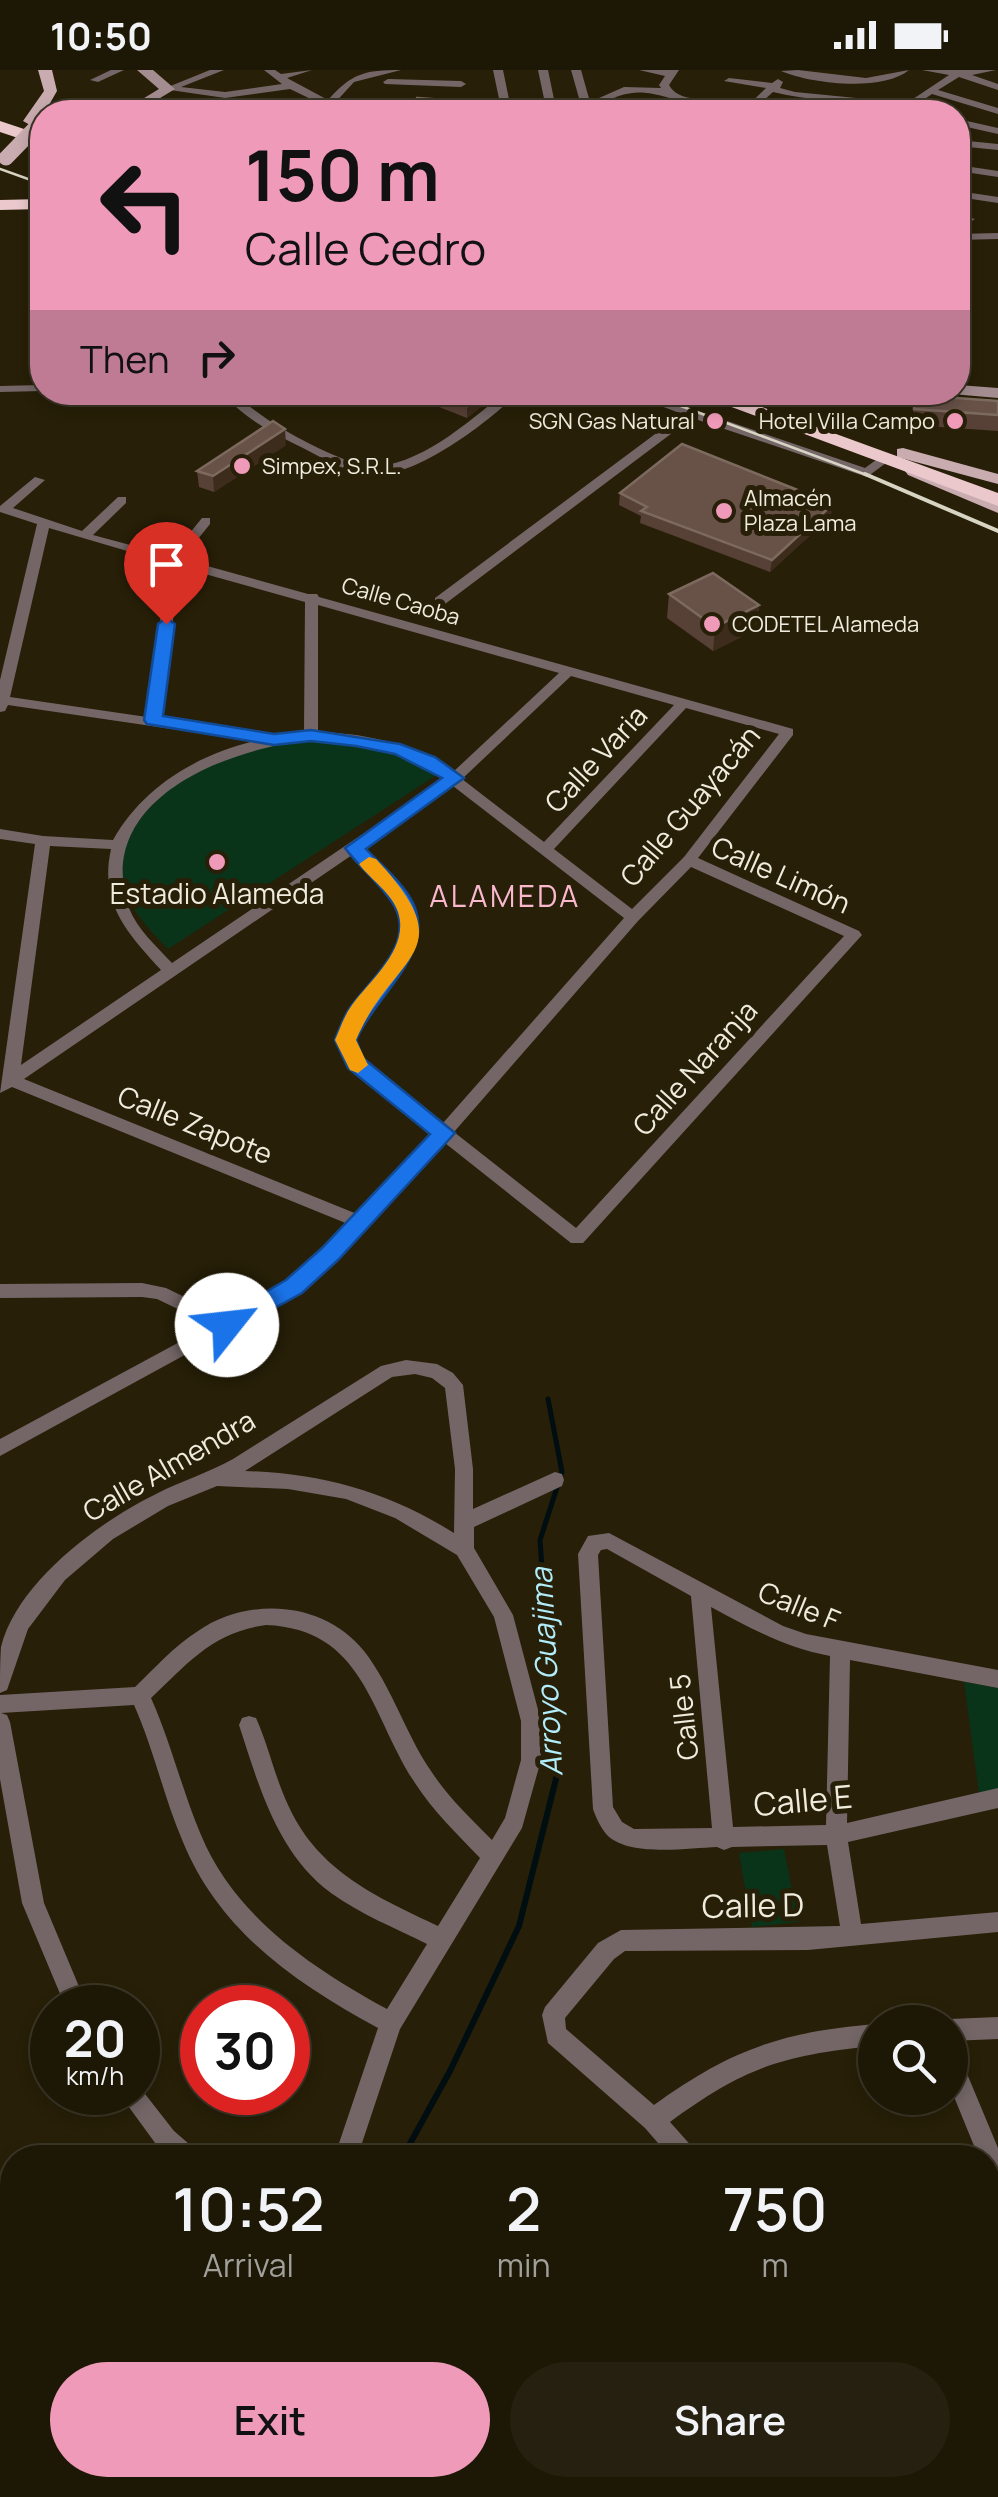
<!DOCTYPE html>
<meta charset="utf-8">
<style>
body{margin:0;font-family:Manrope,sans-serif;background:#25200f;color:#f1f3f6;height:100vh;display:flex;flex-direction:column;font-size:38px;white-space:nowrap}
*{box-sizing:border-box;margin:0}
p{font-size:32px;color:#a09f9a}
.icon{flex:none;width:55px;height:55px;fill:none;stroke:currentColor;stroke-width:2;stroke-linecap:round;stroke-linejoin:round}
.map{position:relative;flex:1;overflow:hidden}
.details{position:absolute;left:0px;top:2075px;width:1000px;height:352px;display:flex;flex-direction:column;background:#1d1705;border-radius:40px 40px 0 0;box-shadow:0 5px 15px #0003,0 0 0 2px #3b3627}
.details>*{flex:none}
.guide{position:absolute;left:30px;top:30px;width:940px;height:305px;border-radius:40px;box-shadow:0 5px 15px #0003,0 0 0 2px #3b3627;background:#ef9ab8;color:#111;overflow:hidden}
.tools{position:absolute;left:858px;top:1935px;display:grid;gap:20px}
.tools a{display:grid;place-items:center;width:110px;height:110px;border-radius:50%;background:#1d1705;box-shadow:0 5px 15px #0003,0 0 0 2px #3b3627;font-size:50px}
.speed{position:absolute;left:30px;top:1915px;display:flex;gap:20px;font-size:50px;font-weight:700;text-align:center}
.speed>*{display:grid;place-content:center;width:130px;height:130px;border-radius:50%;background:#1d1705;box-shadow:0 5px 15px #0003,0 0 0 2px #3b3627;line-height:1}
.speed small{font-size:25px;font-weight:400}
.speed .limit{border:15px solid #d22;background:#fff;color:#111}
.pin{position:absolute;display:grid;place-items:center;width:85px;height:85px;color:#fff;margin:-102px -42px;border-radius:50% 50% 50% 0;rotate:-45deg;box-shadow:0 0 10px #0007}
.pin .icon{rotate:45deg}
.me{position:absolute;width:110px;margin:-55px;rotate:61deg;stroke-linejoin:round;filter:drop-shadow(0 0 8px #0008)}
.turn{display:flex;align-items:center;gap:35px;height:210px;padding:0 50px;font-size:45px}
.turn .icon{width:130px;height:130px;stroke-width:2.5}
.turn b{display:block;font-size:70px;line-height:85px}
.then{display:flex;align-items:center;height:95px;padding:0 50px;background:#0003;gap:20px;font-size:38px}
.eta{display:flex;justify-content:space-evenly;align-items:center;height:170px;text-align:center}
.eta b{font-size:60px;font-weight:600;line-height:70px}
.button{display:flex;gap:20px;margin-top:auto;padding:20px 50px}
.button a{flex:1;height:115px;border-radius:60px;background:#ef9ab8;color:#111;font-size:40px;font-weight:600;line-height:115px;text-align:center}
.button a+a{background:#25200f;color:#f1f3f6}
.status{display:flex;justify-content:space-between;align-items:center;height:70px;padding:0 50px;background:#1d1705;direction:ltr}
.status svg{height:28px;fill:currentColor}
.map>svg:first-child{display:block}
.green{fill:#0a341a}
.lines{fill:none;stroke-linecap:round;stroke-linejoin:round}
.stream-far1{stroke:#000d11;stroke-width:5}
.stream{stroke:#000d11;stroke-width:6}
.street{fill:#746667;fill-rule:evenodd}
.secondary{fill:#a48d90;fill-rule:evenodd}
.primary{fill:#c9acb0;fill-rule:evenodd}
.highway{fill:#ebc8cc;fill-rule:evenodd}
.rail-far1{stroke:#d8d4c4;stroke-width:2.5}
.rail{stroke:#d8d4c4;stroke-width:4}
.primary-bridge{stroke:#c9acb0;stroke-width:15}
.wall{fill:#574036}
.shaded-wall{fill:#3d2b1b}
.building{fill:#685248;stroke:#7d6a5f;stroke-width:2.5}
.route{fill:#1a73e8;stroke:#114b97;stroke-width:2.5}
.slow{fill:#f59e0b}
.poi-dot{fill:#ef9ab8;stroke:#271f07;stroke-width:4}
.labels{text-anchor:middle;stroke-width:10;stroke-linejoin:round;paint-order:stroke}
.far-poi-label{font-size:22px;fill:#f0ecdd;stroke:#271f07;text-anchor:start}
.far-street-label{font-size:22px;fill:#f0ecdd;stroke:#271f07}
.street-label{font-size:28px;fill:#f0ecdd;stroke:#271f07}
.poi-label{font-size:28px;fill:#f0ecdd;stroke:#271f07}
.neighbourhood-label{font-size:30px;letter-spacing:2.5px;fill:#fab8ce;stroke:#271f07}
.water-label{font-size:30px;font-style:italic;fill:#b1edfa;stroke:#271f07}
.near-street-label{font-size:32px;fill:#f0ecdd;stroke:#271f07}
</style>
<div class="status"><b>10:50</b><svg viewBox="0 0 49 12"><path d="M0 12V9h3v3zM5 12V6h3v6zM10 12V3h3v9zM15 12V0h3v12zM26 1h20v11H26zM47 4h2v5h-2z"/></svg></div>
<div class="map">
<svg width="998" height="2427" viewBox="0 0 998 2427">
<rect width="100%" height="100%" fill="#271f07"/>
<g class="green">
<path d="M 311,669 L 406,686 L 440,703 L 168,879 C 151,861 130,841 124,815 C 107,747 201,689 257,675 C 274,671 293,671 311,669 Z"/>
<path d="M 964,1612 L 998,1618 L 998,1719 L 979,1723 Z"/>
<path d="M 784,1779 L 798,1852 L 752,1857 L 739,1783 Z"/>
</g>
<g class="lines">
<path class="stream-far1" d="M 548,1329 L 562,1402 L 540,1470 L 548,1585"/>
<g class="stream">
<path d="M 402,2088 L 450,2001 L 519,1856 L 557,1705 L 548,1582"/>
<path d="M 55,2427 L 93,2415"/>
</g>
<g class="street">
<path d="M 111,0 L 124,0 L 98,12 L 90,10 Z"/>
<path d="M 210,0 L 224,0 L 181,17 L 225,22 L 282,14 L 264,0 L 275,0 L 281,4 L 312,0 L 287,8 L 328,30 C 352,3 365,0 401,0 L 354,12 L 332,36 L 298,42 L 280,42 L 319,33 L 290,19 L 225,28 L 163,19 Z"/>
<path d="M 493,0 L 503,0 L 511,39 L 522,42 L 392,34 L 339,41 L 334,38 L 392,28 L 501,38 Z"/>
<path d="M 538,0 L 548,0 L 556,39 L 552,42 L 541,42 L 546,38 Z"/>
<path d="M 571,0 L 581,0 L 590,32 L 624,17 L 661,18 L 659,15 L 665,6 L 639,0 L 679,0 L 669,15 C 678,31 696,26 709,33 L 704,36 C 655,28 640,8 592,40 L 593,42 L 583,42 Z"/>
<path d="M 798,0 L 866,8 L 909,0 C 883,22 811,14 781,1 Z"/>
<path d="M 922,0 L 996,0 L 972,5 L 998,14 L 998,20 L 959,7 L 938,20 L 998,38 L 998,44 L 932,24 L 916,35 L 935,42 C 914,42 902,37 883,35 C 846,31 809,31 773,22 L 751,42 L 741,42 L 766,18 L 724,11 L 729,8 L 772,13 L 778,9 L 783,12 L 780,18 L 795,22 L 907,33 L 949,5 Z"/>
<path d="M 388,9 L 461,11 L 466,14 L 461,17 L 385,14 L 383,12 Z"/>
<path d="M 958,49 L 998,58 L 998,64 L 958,55 Z"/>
<path d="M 958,70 L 998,74 L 998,80 L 958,76 Z"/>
<path d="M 958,95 L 998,101 L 998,107 L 958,101 Z"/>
<path d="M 958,121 L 998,127 L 998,133 L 958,127 Z"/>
<path d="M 958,145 L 975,149 L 970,152 L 958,151 Z"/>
<path d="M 998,163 L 998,169 L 958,170 L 958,164 Z"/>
<path d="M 42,315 L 42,321 L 0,322 L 0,316 Z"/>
<path d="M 222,322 L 234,322 C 260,351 329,387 367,397 C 420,397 466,353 506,322 L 519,322 C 487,353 414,410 367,405 C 344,402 323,388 303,378 C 273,363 244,349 222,322 Z"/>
<path d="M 624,322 L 642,322 L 865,398 L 880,387 L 890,390 L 867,407 L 692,348 L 445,534 L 435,534 L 435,528 L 682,344 Z"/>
<path d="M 35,407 L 45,410 L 13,438 L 82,461 L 118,427 L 126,427 L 126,433 L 93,465 L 171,486 L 202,448 L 210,448 L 210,454 L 182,489 L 308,524 L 317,524 L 319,527 L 793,659 L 793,665 L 698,788 L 859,861 L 862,865 L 583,1173 L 571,1173 L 445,1073 L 336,1189 L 300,1222 L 0,1386 L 0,1369 L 211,1255 L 157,1229 L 142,1227 L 0,1228 L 0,1214 L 142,1213 L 166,1218 L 226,1247 L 288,1212 L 348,1154 L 12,1017 L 0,1023 L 35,774 L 0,769 L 0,759 L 43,766 L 113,770 C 143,717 195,686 254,671 L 8,635 L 5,641 L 0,642 L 0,610 L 37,454 L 0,442 L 0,436 ZM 49,458 L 168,493 L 147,647 L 10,627 ZM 180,497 L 305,532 L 304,662 L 268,668 L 261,664 L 160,649 ZM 318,535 L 559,603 L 453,702 C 416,674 364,663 318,662 ZM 571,606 L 674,635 L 544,772 L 462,709 ZM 686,638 L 779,664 L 684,787 L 632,839 L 554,779 ZM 310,670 C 357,671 406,680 444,709 L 172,893 C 157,877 137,859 129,838 C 92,730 226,679 310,670 ZM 453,716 L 624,848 L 443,1053 L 361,990 L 353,971 C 357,961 360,951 366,942 C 390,903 438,875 405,825 C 394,807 377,793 362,778 ZM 50,776 L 111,779 C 99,833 127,863 161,900 L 21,995 ZM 352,785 C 366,799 385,814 394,832 C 417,875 376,904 354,935 C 346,946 342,959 337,971 L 349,997 L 433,1064 L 357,1144 L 24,1009 ZM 691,797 L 844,866 L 576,1158 L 454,1062 L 638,851 Z"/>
<path d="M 406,1290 L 437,1294 L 453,1303 L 463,1315 L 473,1399 L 473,1439 L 555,1402 L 562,1404 L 564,1410 L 562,1416 L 474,1457 L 474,1478 L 513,1545 L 541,1651 L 541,1690 L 522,1758 L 400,1959 L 357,2088 L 334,2088 L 378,1958 C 296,1913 220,1862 183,1772 C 164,1728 154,1680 134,1635 L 1,1643 L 7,1645 L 10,1652 L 44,1833 L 88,1938 L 66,1938 L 22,1833 L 0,1709 L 0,1625 L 135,1617 C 155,1598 174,1576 198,1561 C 249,1526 324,1531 364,1581 C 392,1617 405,1663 431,1701 C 448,1727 470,1748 492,1770 L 505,1748 L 521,1690 L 521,1651 L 494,1547 L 457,1485 L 395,1448 L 346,1429 L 288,1419 L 217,1416 L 168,1436 L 113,1469 L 65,1510 L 28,1559 L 7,1620 L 0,1623 C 0,1609 0,1591 1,1577 C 17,1512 99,1452 156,1424 C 181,1411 208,1403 233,1389 L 381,1296 ZM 415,1304 L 432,1308 L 445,1318 L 455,1399 L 454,1463 C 389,1422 321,1403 245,1401 L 392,1307 ZM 266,1555 C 365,1559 370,1645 415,1713 C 433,1741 457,1764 480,1788 L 438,1856 C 377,1827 319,1802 289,1737 C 275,1708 269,1677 256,1648 L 249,1646 L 242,1648 L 239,1655 C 259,1716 277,1783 331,1823 C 360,1844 395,1858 427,1874 L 387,1939 C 312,1898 235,1847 201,1765 C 182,1720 171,1673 151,1628 C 188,1593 213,1562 266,1555 Z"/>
<path d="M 609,1463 L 783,1556 L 806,1564 L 998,1600 L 998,1618 L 850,1590 L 847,1753 L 998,1718 L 998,1738 L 848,1772 L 861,1854 L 998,1842 L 998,1862 L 808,1880 L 625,1881 L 614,1889 L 565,1948 L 566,1959 L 654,2035 C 730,1980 781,1962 875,1954 L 875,1976 C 783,1985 745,1997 670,2052 L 695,2080 L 698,2088 L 671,2088 L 645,2058 L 548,1973 L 542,1945 L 545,1937 L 598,1873 L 621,1860 L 840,1856 L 827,1775 L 732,1777 L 724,1780 L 717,1777 C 688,1778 631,1787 608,1766 C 602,1760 596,1748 593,1739 L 578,1484 L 588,1466 ZM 607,1479 L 691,1526 L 712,1758 L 634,1759 L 622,1752 L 613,1737 L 598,1485 L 601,1480 ZM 711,1537 C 750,1558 786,1578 830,1586 L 826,1755 L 733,1757 Z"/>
<path d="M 998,1947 L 998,1969 L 950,1971 L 950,1952 L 942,1952 L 950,1949 Z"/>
<path d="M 950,1979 L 958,1982 L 998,2078 L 998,2118 L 990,2114 L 988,2088 L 979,2088 L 950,2017 Z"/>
<path d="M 138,2015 L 174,2061 L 196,2080 L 199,2088 L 170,2088 L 158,2077 L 118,2022 L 138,2022 Z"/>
<path d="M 0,2218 L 12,2225 L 12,2252 L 0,2246 Z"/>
<rect x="769" y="2415" width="26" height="12"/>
<path d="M 821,2415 L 847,2415 L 848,2427 L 822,2427 Z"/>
</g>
<g class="secondary">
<path d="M 137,0 L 153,0 L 175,19 L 137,42 L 121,42 L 159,19 Z"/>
<path d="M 958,315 L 998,318 L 998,328 L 952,324 L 958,322 Z"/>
</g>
<g class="primary">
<path d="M 38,0 L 52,0 L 57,21 L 45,42 L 30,55 L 23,51 L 44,21 Z"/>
<path d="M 903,378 L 998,404 L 998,414 L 897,387 L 897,379 Z"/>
<path d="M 914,396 L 998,431 L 998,443 L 908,405 L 905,401 Z"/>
</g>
<g class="highway">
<path d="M 0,51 L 42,65 L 42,76 L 0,62 Z"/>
<path d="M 42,129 L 42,139 L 0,140 L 0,130 Z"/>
<path d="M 652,322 L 674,322 L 654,337 L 644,331 Z"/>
<path d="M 691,322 L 721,322 L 998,423 L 998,436 Z"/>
</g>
<g class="rail-far1">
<path d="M 0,99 L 42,114"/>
<path d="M 643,322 L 872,407"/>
</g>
<path class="rail" d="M 865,404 L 998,461"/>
<path class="primary-bridge" d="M 6,88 L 39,54"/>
</g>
<g class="wall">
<path d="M 401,322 L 499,322 L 467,348 Z"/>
<path d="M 915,325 L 998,331 L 998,361 L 912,355 Z"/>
<path d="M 286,375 L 214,422 L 199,417 L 197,401 Z"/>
<path d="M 620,423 L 831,446 L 770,502 L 640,453 L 641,446 L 619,435 Z"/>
<path d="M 669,524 L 759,535 L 757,559 L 713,581 L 667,548 Z"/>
</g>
<g class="shaded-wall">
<path d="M 484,322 L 499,322 L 467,348 L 467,336 Z"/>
<path d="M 285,359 L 286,375 L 214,422 L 213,406 Z"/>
<path d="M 833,434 L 831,446 L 770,502 L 772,490 Z"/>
<path d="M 759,535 L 757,559 L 713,581 L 715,557 Z"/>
</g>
<g class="building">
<path d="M 417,28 L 447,30 L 441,42 L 394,42 L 397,36 L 413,37 Z"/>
<path d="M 432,322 L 484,322 L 467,336 Z"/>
<path d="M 915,325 L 998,331 L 998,345 L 914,339 Z"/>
<path d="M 273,351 L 285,359 L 213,406 L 197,401 Z"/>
<path d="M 682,374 L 833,434 L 772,490 L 641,441 L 647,437 L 620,423 Z"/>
<path d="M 713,503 L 759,535 L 715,557 L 669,524 Z"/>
</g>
<path class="route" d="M 166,548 L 175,554 L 163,646 L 274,664 L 311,660 L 400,674 L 435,687 L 464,708 L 366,779 C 380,794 398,808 409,826 C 443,879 375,924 356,970 L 363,988 L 455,1063 L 338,1190 L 302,1223 L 227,1264 L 215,1255 L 219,1249 L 286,1210 L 322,1178 L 430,1064 L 348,998 L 335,970 C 340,958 344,945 352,935 C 374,906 418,870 392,832 C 379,812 359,797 345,778 L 442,708 L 395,684 L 356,676 L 311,671 L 274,675 L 147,654 L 144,650 L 158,554 Z"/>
<path class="slow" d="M 369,787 L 376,789 C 466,885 393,882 356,970 L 368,995 L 358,1003 L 350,1000 L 335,970 C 340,959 344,946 352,935 C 371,909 410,878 398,842 C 392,823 371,810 359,794 Z"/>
<g class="poi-dot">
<circle cx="715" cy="351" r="10"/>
<circle cx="955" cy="351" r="10"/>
<circle cx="242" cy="396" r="10"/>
<circle cx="724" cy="441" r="10"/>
<circle cx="712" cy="554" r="10"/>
<circle cx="217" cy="792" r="10"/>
</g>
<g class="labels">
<g class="far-poi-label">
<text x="695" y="359" text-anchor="end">SGN Gas Natural</text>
<text x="935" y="359" text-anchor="end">Hotel Villa Campo</text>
<text x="262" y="404">Simpex, S.R.L.</text>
<text x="744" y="436">Almacén<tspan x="744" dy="25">Plaza Lama</tspan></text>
<text x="732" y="562">CODETEL Alameda</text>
</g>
<g class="far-street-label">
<text transform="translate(401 531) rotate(16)" y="8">Calle Caoba</text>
</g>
<g class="street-label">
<text transform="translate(596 689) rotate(-47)" y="10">Calle Varia</text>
<text transform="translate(690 736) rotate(-50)" y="10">Calle Guayacán</text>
<text transform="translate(781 805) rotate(24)" y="10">Calle Limón</text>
<text transform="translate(695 998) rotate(-48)" y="10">Calle Naranja</text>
<text transform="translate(195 1055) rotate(22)" y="10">Calle Zapote</text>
<text transform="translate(169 1396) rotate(-30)" y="10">Calle Almendra</text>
<text transform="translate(799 1536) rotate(22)" y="10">Calle F</text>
<text transform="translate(684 1647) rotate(-96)" y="10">Calle 5</text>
</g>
<g class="poi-label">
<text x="217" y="834">Estadio Alameda</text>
</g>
<g class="neighbourhood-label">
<text x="505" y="837">ALAMEDA</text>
</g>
<g class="water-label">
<text transform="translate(547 1602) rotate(-93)" y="10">Arroyo Guajima</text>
</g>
<g class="near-street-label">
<text transform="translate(803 1731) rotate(-5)" y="11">Calle E</text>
<text transform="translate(753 1836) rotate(-1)" y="11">Calle D</text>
</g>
</g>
</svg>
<div class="tools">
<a><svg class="icon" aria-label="search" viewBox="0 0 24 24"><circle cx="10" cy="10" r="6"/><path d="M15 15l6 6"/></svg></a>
</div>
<div class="speed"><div>20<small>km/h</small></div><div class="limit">30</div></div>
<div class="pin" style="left:166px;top:554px;background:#d93025"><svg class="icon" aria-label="arrive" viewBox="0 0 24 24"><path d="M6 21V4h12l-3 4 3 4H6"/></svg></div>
<svg class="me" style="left:227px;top:1255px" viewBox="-20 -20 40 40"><circle r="19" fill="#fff"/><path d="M0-13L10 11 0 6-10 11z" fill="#1a73e8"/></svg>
<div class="guide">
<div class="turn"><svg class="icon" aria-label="left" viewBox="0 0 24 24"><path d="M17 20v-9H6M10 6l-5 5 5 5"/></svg><div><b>150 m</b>Calle Cedro</div></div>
<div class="then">Then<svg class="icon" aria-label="right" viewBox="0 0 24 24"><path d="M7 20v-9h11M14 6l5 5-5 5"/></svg></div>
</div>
<section class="details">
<div class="eta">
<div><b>10:52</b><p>Arrival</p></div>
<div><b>2</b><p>min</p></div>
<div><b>750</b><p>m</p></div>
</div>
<div class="button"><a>Exit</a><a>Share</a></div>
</section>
</div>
